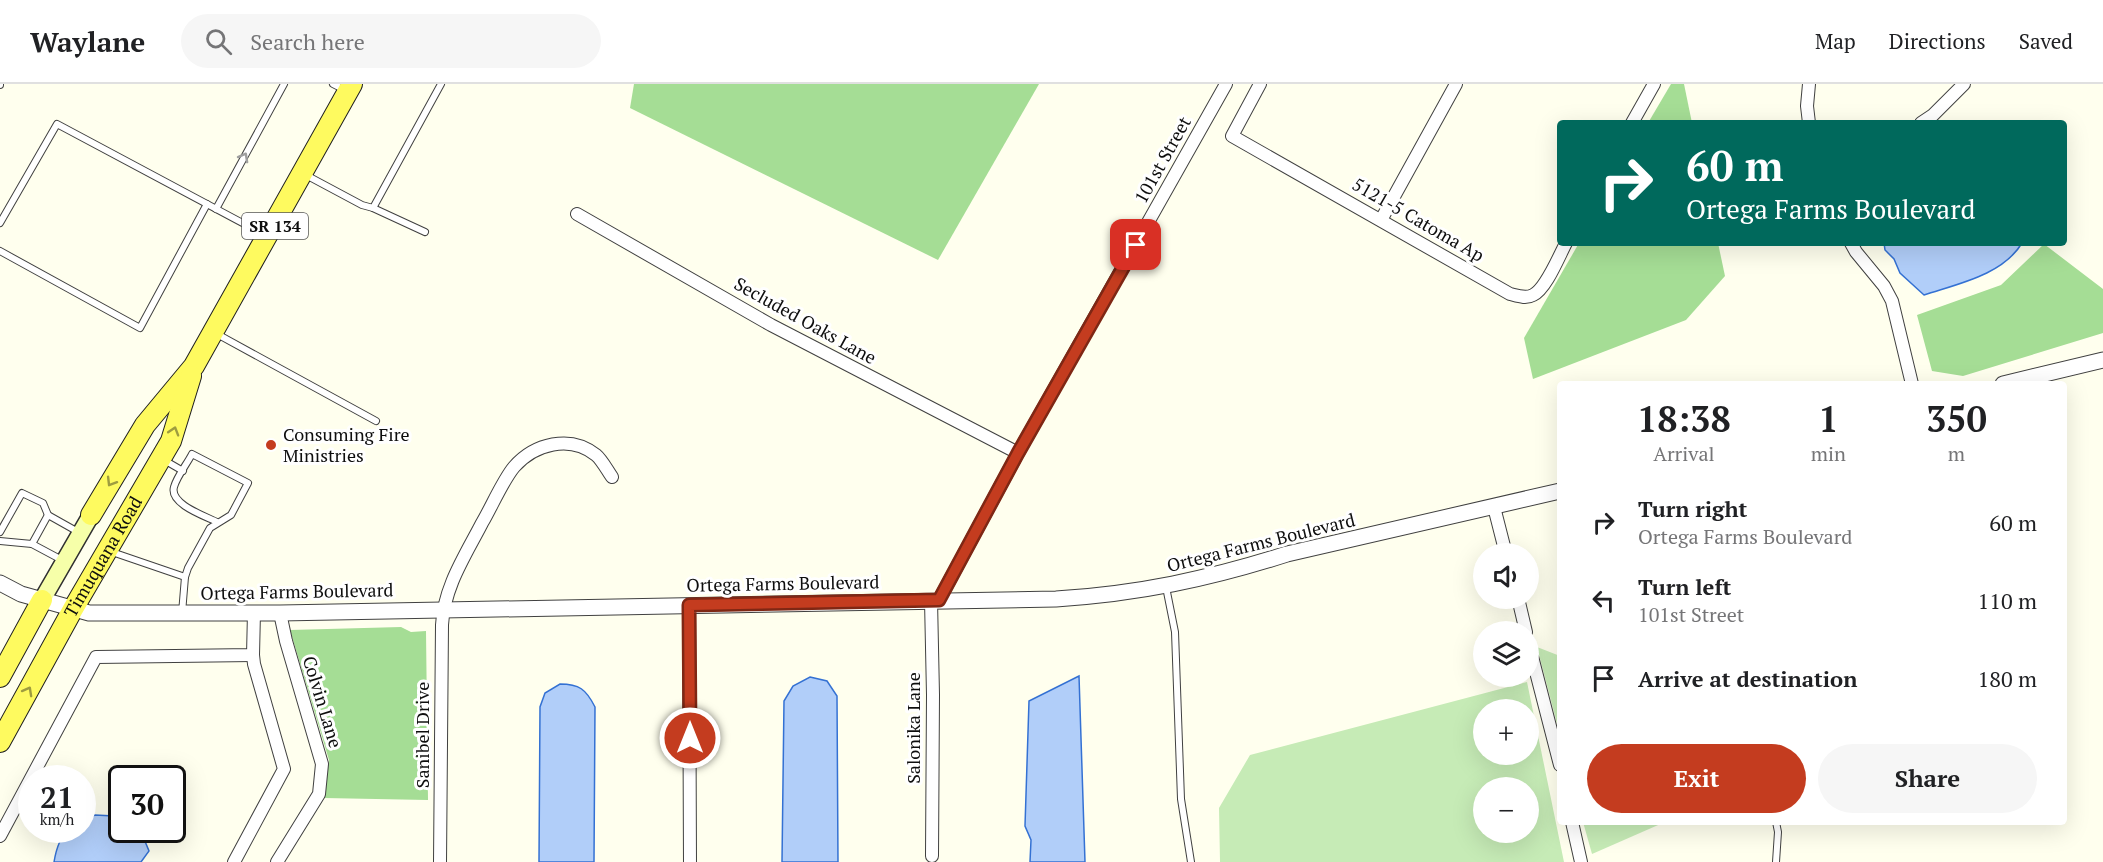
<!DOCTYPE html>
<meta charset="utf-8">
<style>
body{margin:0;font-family:"PT Serif",serif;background:#f6f6f6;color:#202124;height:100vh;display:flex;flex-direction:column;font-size:22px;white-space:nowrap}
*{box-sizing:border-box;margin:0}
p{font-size:20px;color:#757577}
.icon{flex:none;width:33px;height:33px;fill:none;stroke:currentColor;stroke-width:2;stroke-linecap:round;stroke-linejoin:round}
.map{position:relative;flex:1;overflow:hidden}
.panel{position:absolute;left:1557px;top:297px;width:510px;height:444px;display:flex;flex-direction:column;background:#fff;border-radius:6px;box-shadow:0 6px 24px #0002}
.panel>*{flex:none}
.top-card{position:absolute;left:1557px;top:36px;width:510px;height:126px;border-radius:6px;box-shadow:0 6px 24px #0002;background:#00695c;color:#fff;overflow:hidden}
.fabs{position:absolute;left:1473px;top:459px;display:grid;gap:12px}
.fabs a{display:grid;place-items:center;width:66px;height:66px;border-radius:50%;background:#fff;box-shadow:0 6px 24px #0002;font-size:30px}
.speed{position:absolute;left:18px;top:681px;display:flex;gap:12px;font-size:30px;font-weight:700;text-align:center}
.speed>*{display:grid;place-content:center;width:78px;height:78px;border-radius:50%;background:#fff;box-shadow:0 6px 24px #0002;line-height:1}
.speed small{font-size:15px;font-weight:400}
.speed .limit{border:3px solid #111;border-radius:9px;background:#fff;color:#111}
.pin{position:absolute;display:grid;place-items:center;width:51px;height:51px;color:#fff;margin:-26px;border-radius:12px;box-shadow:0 3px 9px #0006}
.me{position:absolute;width:66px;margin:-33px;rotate:0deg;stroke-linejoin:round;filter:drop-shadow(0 0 4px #0008)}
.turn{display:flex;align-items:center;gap:21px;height:126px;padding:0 30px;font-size:27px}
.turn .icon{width:78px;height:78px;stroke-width:2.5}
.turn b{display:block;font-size:42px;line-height:51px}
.eta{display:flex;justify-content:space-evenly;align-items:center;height:102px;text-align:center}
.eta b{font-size:36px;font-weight:600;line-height:42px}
.primary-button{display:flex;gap:12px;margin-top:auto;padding:12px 30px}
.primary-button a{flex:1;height:69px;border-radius:36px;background:#c43c1f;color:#fff;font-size:24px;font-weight:600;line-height:69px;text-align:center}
.primary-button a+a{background:#f6f6f6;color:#202124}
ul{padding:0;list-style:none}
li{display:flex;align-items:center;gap:18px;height:78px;padding:0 30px}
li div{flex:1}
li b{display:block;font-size:22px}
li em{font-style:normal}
header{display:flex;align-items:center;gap:36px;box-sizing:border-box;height:84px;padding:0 30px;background:#fff;border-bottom:2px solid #e0e0e0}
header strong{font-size:28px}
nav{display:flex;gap:33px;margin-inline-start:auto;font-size:21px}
.search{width:420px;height:54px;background:#f6f6f6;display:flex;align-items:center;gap:15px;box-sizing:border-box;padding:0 21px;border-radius:33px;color:#757577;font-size:22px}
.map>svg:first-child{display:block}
.green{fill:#c6ebb6;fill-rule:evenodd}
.forest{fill:#a5dd95}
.water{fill:#b1cef9;stroke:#3471d3;stroke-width:1.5}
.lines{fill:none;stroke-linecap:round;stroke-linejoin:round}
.service-casing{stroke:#414141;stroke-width:8}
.minor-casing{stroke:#414141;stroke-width:14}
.tertiary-casing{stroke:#414141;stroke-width:17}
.secondary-casing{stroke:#303030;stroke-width:19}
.primary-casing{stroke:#1f1f1f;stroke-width:22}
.service{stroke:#fff;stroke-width:6}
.minor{stroke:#fff;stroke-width:12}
.tertiary{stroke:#fff;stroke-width:15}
.secondary{stroke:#f6ffa9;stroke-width:16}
.primary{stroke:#fefa5f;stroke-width:20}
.oneway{stroke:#9f9f9f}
.oneway2{stroke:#9e9c3f}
.route-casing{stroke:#7f2714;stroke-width:15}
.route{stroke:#c43c1f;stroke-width:10}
.poi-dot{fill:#c43c1f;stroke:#fff;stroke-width:2}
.labels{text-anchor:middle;stroke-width:6;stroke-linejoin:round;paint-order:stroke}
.shield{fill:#fff;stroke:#565656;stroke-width:1.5}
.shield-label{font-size:16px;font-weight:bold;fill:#0e0e0e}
.street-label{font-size:18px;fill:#0e0e0e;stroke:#fff}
.poi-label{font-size:18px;fill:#0e0e0e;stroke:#fff;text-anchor:start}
</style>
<header>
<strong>Waylane</strong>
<div class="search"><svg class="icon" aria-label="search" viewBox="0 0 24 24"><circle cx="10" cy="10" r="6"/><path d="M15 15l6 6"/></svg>Search here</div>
<nav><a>Map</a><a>Directions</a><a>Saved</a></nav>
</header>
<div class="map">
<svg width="2103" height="778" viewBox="0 0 2103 778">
<rect width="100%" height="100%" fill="#ffe"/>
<g class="green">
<path d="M 1537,563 L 1560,572 L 1560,651 Z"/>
<path d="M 1527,598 L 1564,778 L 1220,778 L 1219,724 L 1250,671 ZM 1484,626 L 1528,626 L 1528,670 L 1484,670 ZM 1484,704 L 1528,704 L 1528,748 L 1484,748 Z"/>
<path d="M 1583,738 L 1665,738 L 1592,770 Z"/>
</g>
<g class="forest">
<path d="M 634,0 L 1039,0 L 938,176 L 630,24 Z"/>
<path d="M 1671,0 L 1684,0 L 1692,39 L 1648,39 Z"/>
<path d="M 1579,159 L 1718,159 L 1725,192 L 1686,236 L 1533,295 L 1524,254 Z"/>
<path d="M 2044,160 L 2103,205 L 2103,249 L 1963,292 L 1932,287 L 1917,231 L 2001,201 Z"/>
<path d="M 401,543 L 411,548 L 426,547 L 428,716 L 324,714 L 329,676 L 290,546 Z"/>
</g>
<g class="water">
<path d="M 1884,159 L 2022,159 C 2003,191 1957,200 1924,211 L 1900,189 L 1894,175 L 1885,166 Z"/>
<path d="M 1079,592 L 1085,778 L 1030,778 L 1031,756 L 1025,742 L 1029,617 Z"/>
<path d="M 810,593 L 827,597 L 837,612 L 838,778 L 782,778 L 784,617 L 793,602 Z"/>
<path d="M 560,600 C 579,600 586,605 595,623 L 594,778 L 539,778 L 540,623 L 545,609 Z"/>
<path d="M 95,731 L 114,732 L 121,736 L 122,746 L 136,746 L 144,755 L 149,767 L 141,778 L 54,778 C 56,766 59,754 68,746 L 82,746 L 83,736 Z"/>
</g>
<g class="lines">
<defs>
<g id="service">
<path d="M 333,0 L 345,6"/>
<path d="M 0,1 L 0,0"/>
<path d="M 304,90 L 362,121 L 373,124 L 441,0"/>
<path d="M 373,124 L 425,148"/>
<path d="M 216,125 L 284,0"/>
<path d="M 0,139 L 57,40 L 265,151"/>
<path d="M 0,167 L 140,244 L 207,120"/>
<path d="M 217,250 L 376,337"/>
<path d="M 164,376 L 183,387"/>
<path d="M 0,448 L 22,409 L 43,419 L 48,431"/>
<path d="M 0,457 L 32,460"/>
<path d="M 109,467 L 185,493"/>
<path d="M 62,476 L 32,460 L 48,431 L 80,449"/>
<path d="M 1166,503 L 1175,548 L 1181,715 L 1191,778"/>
<path d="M 182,529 L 185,493 L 188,484 L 210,444 L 231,431 L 248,399 L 192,370 C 187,380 177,392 174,403 C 169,420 205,432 217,438"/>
<path d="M 1776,778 L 1778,748 L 1776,738"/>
</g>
<g id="minor">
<path d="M 1260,0 L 1232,52 L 1510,210 C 1518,212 1526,215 1533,211 C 1546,205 1559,172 1566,159"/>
<path d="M 1632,39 L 1654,0"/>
<path d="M 1809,39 L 1807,22 L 1809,0"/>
<path d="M 1921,39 L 1933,31 L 1964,0"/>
<path d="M 577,130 L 771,241 L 1018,369"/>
<path d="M 1381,136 L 1456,0"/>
<path d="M 1851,159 L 1856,168 L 1884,202 L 1892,217 L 1912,300"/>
<path d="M 1494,423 L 1506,470"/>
<path d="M 1518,514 L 1526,548"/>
<path d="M 931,516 L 933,611 L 932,772"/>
<path d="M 939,516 L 1018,369 L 1226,0"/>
<path d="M 689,521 L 690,778"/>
<path d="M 1528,557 L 1560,681"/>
<path d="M 1572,738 L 1581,778"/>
<path d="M 0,752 L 96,573 L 253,571 L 254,528"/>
<path d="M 234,778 L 284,685 L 254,580 L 253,571"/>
<path d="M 277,778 L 319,710 L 322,680 L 286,557 L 280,529"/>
<path d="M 440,778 L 442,541 C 444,503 465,472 482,439 C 491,424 503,396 514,383 C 534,360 570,350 596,371 C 602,376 607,386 612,393"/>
</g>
<g id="tertiary">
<path d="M 2003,300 L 2103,276"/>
<path d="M 0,499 L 21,510 L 89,529 L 280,529 L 1056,515 C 1137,510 1209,495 1287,470 L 1560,407"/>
</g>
<path id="secondary" d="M 42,516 L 91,431"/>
<g id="primary">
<path d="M 91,431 L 145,341 L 194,282 L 352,0"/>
<path d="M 0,593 L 42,516"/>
<path id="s1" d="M 0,658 L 73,525 L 171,357 L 191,292"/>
</g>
</defs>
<use href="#service" class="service-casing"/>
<use href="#minor" class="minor-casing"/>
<use href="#tertiary" class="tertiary-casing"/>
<use href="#secondary" class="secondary-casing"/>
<use href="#primary" class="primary-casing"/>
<use href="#service" class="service"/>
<use href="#minor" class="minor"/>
<use href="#tertiary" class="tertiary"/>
<use href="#secondary" class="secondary"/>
<use href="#primary" class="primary"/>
</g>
<defs><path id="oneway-chevron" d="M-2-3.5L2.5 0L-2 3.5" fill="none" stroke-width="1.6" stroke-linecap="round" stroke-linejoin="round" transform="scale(1.5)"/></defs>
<use class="oneway" href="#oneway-chevron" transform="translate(244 73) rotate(-61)"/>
<g class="oneway2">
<use href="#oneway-chevron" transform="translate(174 347) rotate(-73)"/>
<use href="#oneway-chevron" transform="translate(111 398) rotate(121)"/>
<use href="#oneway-chevron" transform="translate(28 607) rotate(-61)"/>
</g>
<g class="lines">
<defs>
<path id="route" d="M 690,654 L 689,521 L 939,516 L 1018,369 L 1136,161"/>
</defs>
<use href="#route" class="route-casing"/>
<use href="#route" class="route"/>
</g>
<circle class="poi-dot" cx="271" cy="361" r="6"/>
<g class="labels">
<rect class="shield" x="242" y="129" width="66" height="26" rx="4.5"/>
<g class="shield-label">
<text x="275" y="148">SR 134</text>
</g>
<g class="street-label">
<text transform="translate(1163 76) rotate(-61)" y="6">101st Street</text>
<text transform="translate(1418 136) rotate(30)" y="6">5121-5 Catoma Ap</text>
<text transform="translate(805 237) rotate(29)" y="6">Secluded Oaks Lane</text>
<text transform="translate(1261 459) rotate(-14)" y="6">Ortega Farms Boulevard</text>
<text dy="6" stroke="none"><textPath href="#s1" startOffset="212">Timuquana Road</textPath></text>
<text transform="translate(783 500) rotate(-1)" y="6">Ortega Farms Boulevard</text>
<text transform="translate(297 508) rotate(-1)" y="6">Ortega Farms Boulevard</text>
<text transform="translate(322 618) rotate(73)" y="6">Colvin Lane</text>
<text transform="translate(914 644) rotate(-90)" y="6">Salonika Lane</text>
<text transform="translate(423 651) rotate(-90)" y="6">Sanibel Drive</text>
</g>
<g class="poi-label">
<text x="283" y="357">Consuming Fire<tspan x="283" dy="21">Ministries</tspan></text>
</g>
</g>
</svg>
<div class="fabs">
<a><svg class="icon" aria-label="sound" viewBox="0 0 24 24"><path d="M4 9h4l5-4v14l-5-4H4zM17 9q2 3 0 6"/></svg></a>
<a><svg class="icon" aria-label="layers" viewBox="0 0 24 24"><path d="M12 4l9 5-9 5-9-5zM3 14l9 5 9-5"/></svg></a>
<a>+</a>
<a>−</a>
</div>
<div class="speed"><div>21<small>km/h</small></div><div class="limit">30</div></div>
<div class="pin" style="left:1136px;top:161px;background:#d93025"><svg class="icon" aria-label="arrive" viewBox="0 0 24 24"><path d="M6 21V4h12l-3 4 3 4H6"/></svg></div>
<svg class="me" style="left:690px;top:654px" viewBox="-20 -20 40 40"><circle r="17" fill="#c43c1f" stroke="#fff" stroke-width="3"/><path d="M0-11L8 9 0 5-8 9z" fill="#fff"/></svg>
<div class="top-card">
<div class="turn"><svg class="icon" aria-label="right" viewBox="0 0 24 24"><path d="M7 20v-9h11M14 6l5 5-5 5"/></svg><div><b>60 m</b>Ortega Farms Boulevard</div></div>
</div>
<section class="panel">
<div class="eta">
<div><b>18:38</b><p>Arrival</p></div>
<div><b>1</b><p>min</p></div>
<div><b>350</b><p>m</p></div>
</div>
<ul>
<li><svg class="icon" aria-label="right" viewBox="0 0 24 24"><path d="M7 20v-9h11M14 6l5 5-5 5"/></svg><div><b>Turn right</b><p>Ortega Farms Boulevard</p></div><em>60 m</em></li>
<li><svg class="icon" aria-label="left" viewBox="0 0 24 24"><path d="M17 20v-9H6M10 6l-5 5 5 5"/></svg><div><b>Turn left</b><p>101st Street</p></div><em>110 m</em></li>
<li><svg class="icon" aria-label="arrive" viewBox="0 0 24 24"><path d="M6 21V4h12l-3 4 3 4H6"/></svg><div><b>Arrive at destination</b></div><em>180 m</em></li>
</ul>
<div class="primary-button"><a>Exit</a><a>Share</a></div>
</section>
</div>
